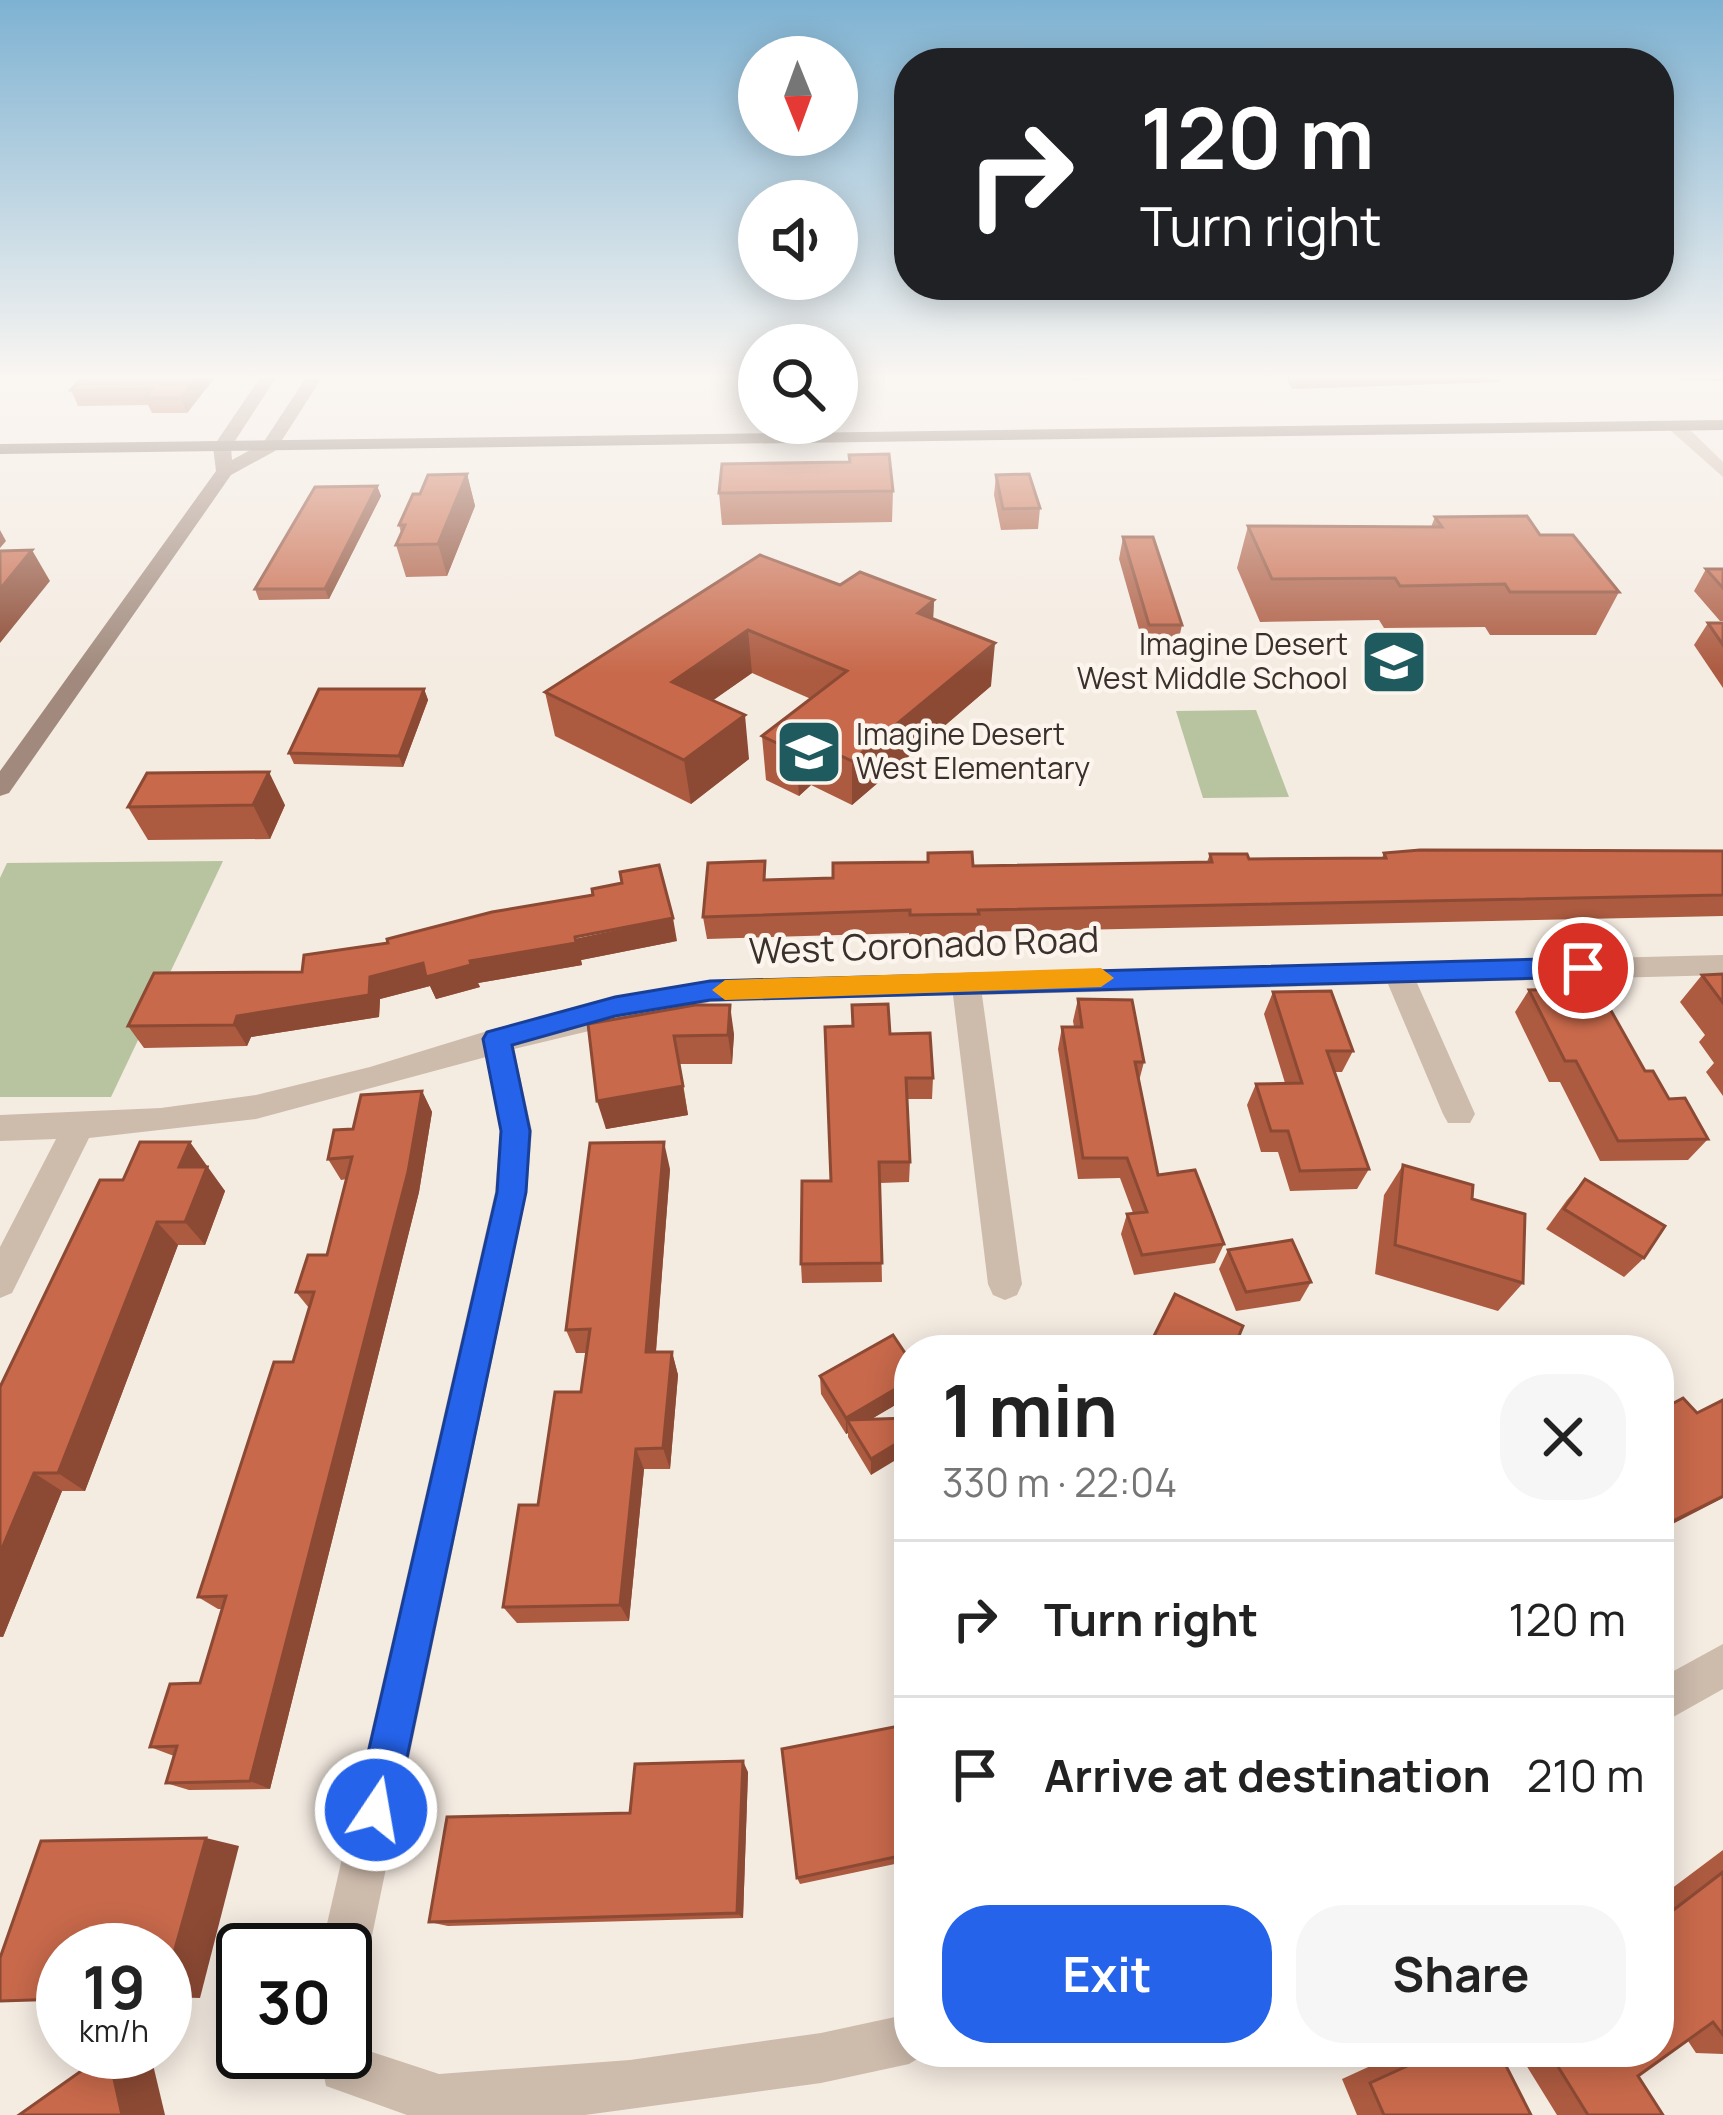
<!DOCTYPE html>
<meta charset="utf-8">
<style>
body{margin:0;font-family:Manrope,sans-serif;background:#f6f6f6;color:#222;height:100vh;display:flex;flex-direction:column;font-size:45px;white-space:nowrap}
*{box-sizing:border-box;margin:0}
p{font-size:39px;color:#767676}
.icon{flex:none;width:66px;height:66px;fill:none;stroke:currentColor;stroke-width:2;stroke-linecap:round;stroke-linejoin:round}
.map{position:relative;flex:1;overflow:hidden}
.drawer{position:absolute;left:894px;top:1335px;width:780px;height:732px;display:flex;flex-direction:column;background:#fff;border-radius:48px;box-shadow:0 6px 30px #0003}
.drawer>*{flex:none}
.top-card{position:absolute;left:894px;top:48px;width:780px;height:252px;border-radius:48px;box-shadow:0 6px 30px #0003;background:#202124;color:#fff;overflow:hidden}
.needle{width:78px;rotate:179deg}
.controls{position:absolute;left:738px;top:36px;display:grid;gap:24px}
.controls a{display:grid;place-items:center;width:120px;height:120px;border-radius:50%;background:#fff;box-shadow:0 6px 30px #0003;font-size:60px}
.speed{position:absolute;left:36px;top:1923px;display:flex;gap:24px;font-size:60px;font-weight:700;text-align:center}
.speed>*{display:grid;place-content:center;width:156px;height:156px;border-radius:50%;background:#fff;box-shadow:0 6px 30px #0003;line-height:1}
.speed small{font-size:30px;font-weight:400}
.speed .limit{border:6px solid #111;border-radius:18px;background:#fff;color:#111}
.pin{position:absolute;display:grid;place-items:center;width:102px;height:102px;color:#fff;margin:-51px;border:6px solid #fff;border-radius:50%;box-shadow:0 3px 12px #0007}
.me{position:absolute;width:132px;margin:-66px;rotate:12deg;stroke-linejoin:round;filter:drop-shadow(0 0 9px #0008)}
.turn{display:flex;align-items:center;gap:42px;height:252px;padding:0 48px;font-size:54px}
.turn .icon{width:156px;height:156px;stroke-width:2.5}
.turn b{display:block;font-size:84px;line-height:102px}
.round{display:grid;place-items:center;flex:none;width:126px;height:126px;border-radius:48px;background:#f6f6f6}
.overview{display:flex;align-items:center;justify-content:space-between;height:204px;padding:0 48px}
h1{font-size:72px;font-weight:700;line-height:90px}
.action{display:flex;gap:24px;margin-top:auto;padding:24px 48px}
.action a{flex:1;height:138px;border-radius:48px;background:#2563eb;color:#fff;font-size:48px;font-weight:700;line-height:138px;text-align:center}
.action a+a{background:#f6f6f6;color:#222}
ul{padding:0;list-style:none}
li{display:flex;align-items:center;gap:36px;height:156px;padding:0 48px;border-top:3px solid #e0e0e0}
li div{flex:1}
li b{display:block;font-size:45px}
li em{font-style:normal}
.map>svg:first-child{display:block}
.green{fill:#b8c4a0}
.lines{fill:none;stroke-linecap:round;stroke-linejoin:round}
.street{fill:#cdbbac;fill-rule:evenodd}
.secondary{fill:#a18a7d;fill-rule:evenodd}
.primary{fill:#7d675c;fill-rule:evenodd}
.wall{fill:#ac5a40}
.shaded-wall{fill:#8c4a34}
.building{fill:#c8694b;stroke:#8c4a34;stroke-width:3}
.route{fill:#2563eb;stroke:#184099;stroke-width:3}
.slow{fill:#f59e0b}
.labels{text-anchor:middle;stroke-width:9;stroke-linejoin:round;paint-order:stroke}
.far-poi-label{font-size:30px;fill:#3b302b;stroke:#fbf5ee;text-anchor:end}
.street-label{font-size:36px;fill:#3b302b;stroke:#fbf5ee}
</style>
<div class="map">
<svg width="1723" height="2115" viewBox="0 0 1723 2115">
<rect width="100%" height="100%" fill="#f4ebe1"/>
<g class="green">
<path d="M 1256,710 L 1289,797 L 1203,798 L 1176,711 Z"/>
<path d="M 223,861 L 111,1097 L 0,1097 L 0,878 L 7,863 Z"/>
</g>
<g class="lines">
<g class="street">
<path d="M 1669,421 L 1681,421 L 1723,462 L 1723,477 L 1669,429 Z"/>
<path d="M 1723,955 L 1723,975 L 1417,983 L 1475,1114 L 1470,1123 L 1448,1123 L 1443,1114 L 1388,984 L 982,995 L 1022,1284 L 1017,1295 L 1005,1300 L 993,1295 L 988,1284 L 953,995 L 710,1002 L 514,1049 L 532,1131 L 527,1192 L 369,1950 L 362,1967 L 345,1974 L 345,1950 L 321,1950 L 495,1192 L 500,1131 L 486,1057 L 256,1119 L 89,1138 L 12,1293 L 0,1298 L 0,1247 L 56,1139 L 0,1141 L 0,1115 L 161,1108 L 256,1095 L 370,1067 L 497,1028 L 710,980 Z"/>
<path d="M 1723,1644 L 1723,1689 L 1659,1725 L 1659,1679 Z"/>
<path d="M 909,2014 L 909,2052 L 929,2052 L 909,2064 L 821,2083 L 585,2115 L 407,2115 L 326,2086 L 319,2052 L 345,2052 L 345,2027 L 362,2034 L 369,2051 L 439,2074 L 630,2060 L 821,2033 Z"/>
</g>
<path class="secondary" d="M 261,376 L 277,376 L 231,447 L 232,460 L 263,443 L 307,376 L 323,376 L 275,451 L 231,475 L 9,793 L 0,796 L 0,771 L 216,471 L 213,447 Z"/>
<path class="primary" d="M 1723,420 L 1723,430 L 0,454 L 0,444 Z"/>
</g>
<g class="wall">
<path d="M 216,376 L 187,413 L 152,413 L 148,405 L 78,406 L 71,390 Z"/>
<path d="M 1067,376 L 1167,376 L 1068,380 Z"/>
<path d="M 1277,376 L 1501,376 L 1499,382 L 1292,389 L 1286,377 Z"/>
<path d="M 1723,376 L 1723,381 L 1590,376 Z"/>
<path d="M 467,474 L 475,506 L 447,576 L 406,577 L 396,545 L 401,533 L 399,525 Z"/>
<path d="M 996,475 L 1040,508 L 1038,529 L 1001,530 L 994,495 Z"/>
<path d="M 377,486 L 381,496 L 329,599 L 259,600 L 255,589 Z"/>
<path d="M 893,491 L 892,522 L 722,525 L 719,493 Z"/>
<path d="M 1435,517 L 1540,535 L 1619,592 L 1596,635 L 1490,635 L 1485,627 L 1384,628 L 1379,620 L 1260,622 L 1237,568 L 1248,526 L 1431,527 Z"/>
<path d="M 1123,537 L 1182,625 L 1177,647 L 1144,647 L 1119,559 Z"/>
<path d="M 1706,569 L 1723,569 L 1723,621 L 1720,621 L 1694,591 Z"/>
<path d="M 840,585 L 934,600 L 933,618 L 991,686 L 852,805 L 811,785 L 799,796 L 766,780 L 762,736 L 811,699 L 752,673 L 713,700 L 749,759 L 691,804 L 555,736 L 545,692 Z"/>
<path d="M 1708,623 L 1723,623 L 1723,688 L 1694,645 Z"/>
<path d="M 424,689 L 428,700 L 403,767 L 294,764 L 289,753 Z"/>
<path d="M 285,805 L 270,839 L 148,840 L 128,807 Z"/>
<path d="M 1723,851 L 1723,916 L 977,932 L 976,936 L 909,937 L 909,933 L 707,939 L 703,917 L 766,880 L 833,878 L 927,862 L 928,853 L 973,866 L 1207,862 L 1210,854 L 1249,859 L 1382,858 L 1384,853 Z"/>
<path d="M 677,941 L 581,960 L 582,965 L 478,983 L 480,987 L 436,999 L 430,986 L 380,999 L 379,1017 L 251,1037 L 247,1046 L 144,1048 L 128,1026 L 302,972 Z"/>
<path d="M 1723,974 L 1723,1096 L 1706,1072 L 1714,1063 L 1699,1042 L 1705,1035 L 1680,1002 L 1702,975 Z"/>
<path d="M 1529,990 L 1589,1007 L 1669,1099 L 1708,1139 L 1688,1160 L 1600,1161 L 1560,1082 L 1549,1082 L 1515,1012 Z"/>
<path d="M 1273,992 L 1353,1051 L 1342,1072 L 1334,1072 L 1369,1169 L 1357,1189 L 1290,1191 L 1278,1152 L 1261,1152 L 1247,1105 L 1256,1084 L 1285,1083 L 1264,1014 Z"/>
<path d="M 1078,999 L 1144,1062 L 1139,1081 L 1158,1175 L 1224,1244 L 1215,1263 L 1134,1275 L 1121,1234 L 1127,1214 L 1133,1213 L 1120,1178 L 1078,1179 L 1058,1049 L 1062,1027 L 1074,1027 L 1073,1021 Z"/>
<path d="M 588,1024 L 734,1034 L 732,1064 L 680,1064 L 688,1115 L 606,1129 Z"/>
<path d="M 853,1026 L 890,1034 L 933,1078 L 932,1099 L 907,1099 L 910,1162 L 909,1182 L 880,1183 L 882,1282 L 802,1283 L 801,1264 L 831,1181 Z"/>
<path d="M 422,1091 L 432,1112 L 419,1192 L 270,1789 L 189,1790 L 166,1783 L 174,1756 L 150,1747 L 200,1683 L 223,1609 L 218,1609 L 198,1597 L 293,1362 L 309,1308 L 296,1292 L 327,1255 L 347,1179 L 341,1180 L 328,1159 L 353,1129 Z"/>
<path d="M 1403,1165 L 1472,1199 L 1523,1283 L 1498,1311 L 1375,1274 L 1384,1195 Z"/>
<path d="M 209,1166 L 208,1169 L 225,1191 L 205,1245 L 178,1245 L 85,1491 L 62,1491 L 3,1637 L 0,1637 L 0,1387 L 123,1180 Z"/>
<path d="M 670,1169 L 656,1352 L 672,1352 L 678,1375 L 670,1469 L 644,1469 L 629,1621 L 517,1623 L 503,1607 L 538,1505 L 581,1392 L 587,1353 L 576,1353 L 566,1330 Z"/>
<path d="M 1585,1179 L 1644,1258 L 1624,1277 L 1546,1229 L 1567,1200 Z"/>
<path d="M 1228,1250 L 1311,1282 L 1300,1301 L 1236,1311 L 1219,1269 Z"/>
<path d="M 820,1376 L 909,1397 L 871,1419 L 909,1418 L 871,1475 L 848,1437 L 848,1433 L 846,1434 L 821,1394 Z"/>
<path d="M 909,1724 L 909,1861 L 800,1884 L 797,1878 Z"/>
<path d="M 748,1772 L 743,1918 L 448,1926 L 429,1922 L 630,1813 Z"/>
<path d="M 1723,1850 L 1723,2054 L 1696,2053 L 1688,2041 L 1638,2076 L 1663,2115 L 1557,2115 L 1518,2052 L 1659,2052 L 1659,1898 Z"/>
<path d="M 1401,2052 L 1499,2052 L 1531,2115 L 1357,2115 L 1342,2079 Z"/>
</g>
<g class="shaded-wall">
<path d="M 198,376 L 216,376 L 187,413 L 181,398 Z"/>
<path d="M 467,474 L 475,506 L 447,576 L 438,544 Z"/>
<path d="M 377,486 L 381,496 L 329,599 L 325,589 Z"/>
<path d="M 0,530 L 6,541 L 0,548 Z"/>
<path d="M 32,550 L 50,581 L 0,643 L 0,589 Z"/>
<path d="M 934,600 L 932,643 L 918,613 Z"/>
<path d="M 748,630 L 752,673 L 678,725 L 672,682 Z"/>
<path d="M 995,643 L 991,686 L 852,805 L 852,761 Z"/>
<path d="M 424,689 L 428,700 L 403,767 L 399,756 Z"/>
<path d="M 745,715 L 749,759 L 691,804 L 684,760 Z"/>
<path d="M 809,741 L 811,785 L 799,796 L 796,752 Z"/>
<path d="M 269,772 L 285,805 L 270,839 L 253,805 Z"/>
<path d="M 673,918 L 677,941 L 581,960 L 582,965 L 478,983 L 480,987 L 436,999 L 430,986 L 380,999 L 379,1017 L 251,1037 L 247,1046 L 234,1025 L 237,1016 L 423,963 L 470,961 Z"/>
<path d="M 730,1005 L 734,1034 L 732,1064 L 728,1035 Z"/>
<path d="M 674,1036 L 688,1115 L 606,1129 L 597,1101 Z"/>
<path d="M 422,1091 L 432,1112 L 419,1192 L 270,1789 L 250,1781 Z"/>
<path d="M 190,1142 L 225,1191 L 205,1245 L 185,1222 L 179,1167 Z"/>
<path d="M 664,1142 L 670,1169 L 654,1375 L 646,1352 Z"/>
<path d="M 157,1222 L 178,1245 L 85,1491 L 58,1473 Z"/>
<path d="M 672,1352 L 678,1375 L 670,1469 L 663,1448 Z"/>
<path d="M 909,1381 L 909,1397 L 853,1430 L 847,1420 L 848,1433 L 846,1434 L 846,1418 Z"/>
<path d="M 909,1436 L 909,1452 L 871,1475 L 871,1459 Z"/>
<path d="M 636,1449 L 644,1469 L 629,1621 L 620,1605 Z"/>
<path d="M 34,1473 L 62,1491 L 3,1637 L 0,1636 L 0,1553 Z"/>
<path d="M 1723,1496 L 1723,1498 L 1659,1531 L 1659,1528 Z"/>
<path d="M 743,1761 L 748,1772 L 743,1918 L 737,1913 Z"/>
<path d="M 206,1838 L 239,1846 L 200,1998 L 165,1997 L 165,1985 Z"/>
<path d="M 108,2052 L 150,2052 L 165,2115 L 122,2115 Z"/>
</g>
<g class="building">
<path d="M 84,376 L 198,376 L 181,398 L 145,398 L 152,389 L 71,390 Z"/>
<path d="M 889,454 L 893,491 L 719,493 L 722,464 L 850,462 L 849,455 Z"/>
<path d="M 467,474 L 438,544 L 396,545 L 405,525 L 399,525 L 413,494 L 420,494 L 428,475 Z"/>
<path d="M 1029,474 L 1040,508 L 1003,509 L 996,475 Z"/>
<path d="M 377,486 L 325,589 L 255,589 L 315,487 Z"/>
<path d="M 1527,516 L 1540,535 L 1573,535 L 1619,592 L 1510,592 L 1505,584 L 1400,586 L 1395,578 L 1272,579 L 1248,526 L 1442,527 L 1435,517 Z"/>
<path d="M 1123,537 L 1153,537 L 1182,625 L 1149,625 Z"/>
<path d="M 32,550 L 0,589 L 0,551 Z"/>
<path d="M 760,555 L 840,585 L 860,572 L 934,600 L 918,613 L 995,643 L 852,761 L 809,741 L 796,752 L 762,736 L 847,671 L 748,630 L 672,682 L 745,715 L 684,760 L 545,692 Z"/>
<path d="M 1706,569 L 1723,569 L 1723,588 Z"/>
<path d="M 1708,623 L 1723,623 L 1723,645 Z"/>
<path d="M 319,689 L 424,689 L 399,756 L 289,753 Z"/>
<path d="M 269,772 L 253,805 L 128,807 L 147,773 Z"/>
<path d="M 1420,850 L 1723,851 L 1723,895 L 978,910 L 979,914 L 910,915 L 910,910 L 703,917 L 708,863 L 765,861 L 764,880 L 833,878 L 833,863 L 928,862 L 928,853 L 972,852 L 973,866 L 1212,862 L 1210,854 L 1247,854 L 1249,859 L 1386,858 L 1384,853 Z"/>
<path d="M 659,865 L 673,918 L 575,937 L 576,943 L 470,961 L 471,965 L 426,977 L 423,963 L 370,977 L 369,995 L 237,1016 L 234,1025 L 128,1026 L 154,973 L 302,972 L 304,955 L 388,943 L 387,939 L 492,912 L 593,895 L 592,889 L 622,883 L 620,872 Z"/>
<path d="M 1723,974 L 1723,1003 L 1702,975 Z"/>
<path d="M 1579,989 L 1589,1007 L 1609,1007 L 1645,1071 L 1653,1071 L 1669,1099 L 1685,1098 L 1708,1139 L 1618,1141 L 1576,1061 L 1565,1061 L 1529,990 Z"/>
<path d="M 1331,991 L 1353,1051 L 1327,1051 L 1369,1169 L 1300,1171 L 1288,1131 L 1271,1131 L 1256,1084 L 1302,1083 L 1273,992 Z"/>
<path d="M 1078,999 L 1132,1000 L 1144,1062 L 1135,1062 L 1158,1175 L 1195,1170 L 1224,1244 L 1142,1255 L 1127,1214 L 1147,1212 L 1127,1158 L 1083,1158 L 1062,1027 L 1082,1027 Z"/>
<path d="M 888,1004 L 890,1034 L 930,1033 L 933,1078 L 906,1078 L 910,1162 L 879,1162 L 882,1263 L 801,1264 L 802,1181 L 831,1181 L 825,1027 L 853,1026 L 852,1005 Z"/>
<path d="M 695,1005 L 730,1005 L 728,1035 L 674,1036 L 683,1086 L 597,1101 L 588,1024 Z"/>
<path d="M 422,1091 L 408,1172 L 250,1781 L 166,1783 L 177,1746 L 150,1747 L 170,1684 L 200,1683 L 226,1596 L 198,1597 L 274,1362 L 293,1362 L 314,1292 L 296,1292 L 308,1255 L 327,1255 L 352,1157 L 328,1159 L 334,1130 L 353,1129 L 361,1095 Z"/>
<path d="M 140,1142 L 190,1142 L 179,1167 L 207,1167 L 185,1222 L 157,1222 L 58,1473 L 34,1473 L 0,1553 L 0,1387 L 100,1180 L 123,1180 Z"/>
<path d="M 664,1142 L 646,1352 L 672,1352 L 663,1448 L 636,1449 L 620,1605 L 503,1607 L 519,1505 L 538,1505 L 555,1392 L 581,1392 L 590,1329 L 566,1330 L 590,1143 Z"/>
<path d="M 1403,1165 L 1473,1185 L 1472,1199 L 1525,1214 L 1523,1283 L 1395,1245 Z"/>
<path d="M 1585,1179 L 1665,1226 L 1644,1258 L 1564,1209 Z"/>
<path d="M 1292,1240 L 1311,1282 L 1246,1292 L 1228,1250 Z"/>
<path d="M 1175,1294 L 1243,1326 L 1233,1350 L 1147,1350 Z"/>
<path d="M 893,1335 L 909,1359 L 909,1381 L 846,1418 L 820,1376 Z"/>
<path d="M 1683,1398 L 1697,1413 L 1723,1400 L 1723,1496 L 1659,1528 L 1659,1411 Z"/>
<path d="M 909,1418 L 909,1436 L 871,1459 L 847,1420 Z"/>
<path d="M 909,1724 L 909,1854 L 797,1878 L 782,1749 Z"/>
<path d="M 743,1761 L 737,1913 L 429,1922 L 447,1817 L 630,1813 L 635,1764 Z"/>
<path d="M 206,1838 L 165,1985 L 165,1950 L 63,1950 L 63,1999 L 0,2001 L 0,1958 L 41,1841 Z"/>
<path d="M 1723,1872 L 1723,2035 L 1713,2022 L 1638,2076 L 1663,2115 L 1588,2115 L 1549,2052 L 1659,2052 L 1659,1921 Z"/>
<path d="M 108,2052 L 122,2115 L 19,2115 Z"/>
<path d="M 1438,2052 L 1499,2052 L 1531,2115 L 1384,2115 L 1370,2083 Z"/>
</g>
<linearGradient id="sky" x2="0" y2="1"><stop stop-color="#7eb2d2"/><stop offset="0.56" stop-color="#faf6f2"/><stop offset="1" stop-color="#faf6f2" stop-opacity="0"/></linearGradient>
<rect width="1723" height="673" fill="url(#sky)"/>
<path class="route" d="M 1583,958 L 1596,968 L 1583,977 L 710,1000 L 615,1016 L 512,1045 L 530,1131 L 526,1192 L 396,1810 L 390,1825 L 376,1831 L 361,1825 L 355,1810 L 497,1192 L 501,1131 L 483,1039 L 487,1032 L 615,997 L 710,981 Z"/>
<path class="slow" d="M 1101,968 L 1114,978 L 1101,987 L 725,1000 L 712,990 L 725,980 Z"/>
<defs>
<symbol id="school-square" viewBox="-11 -11 22 22"><rect x="-9" y="-9" width="18" height="18" rx="4" fill="#1f5a5e" stroke="#fbf5ee"/><path d="M0-5L7-2L0 1L-7-2ZM-4 1L0 2.5L4 1V4Q0 6-4 4Z" fill="#fff"/></symbol>
</defs>
<g fill-rule="evenodd">
<use href="#school-square" x="1356" y="624" width="76" height="76"/>
<use href="#school-square" x="771" y="714" width="76" height="76"/>
</g>
<g class="labels">
<g class="far-poi-label">
<text x="1348" y="655">Imagine Desert<tspan x="1348" dy="34">West Middle School</tspan></text>
<text x="856" y="745" text-anchor="start">Imagine Desert<tspan x="856" dy="34">West Elementary</tspan></text>
</g>
<g class="street-label">
<text transform="translate(924 945) rotate(-2)" y="13">West Coronado Road</text>
</g>
</g>
</svg>
<div class="controls">
<a><svg class="needle" viewBox="-14 -14 28 28"><path d="M0-13l5 13h-10z" fill="#e53935"/><path d="M0 13l5-13h-10z" fill="#767676"/></svg></a>
<a><svg class="icon" aria-label="sound" viewBox="0 0 24 24"><path d="M4 9h4l5-4v14l-5-4H4zM17 9q2 3 0 6"/></svg></a>
<a><svg class="icon" aria-label="search" viewBox="0 0 24 24"><circle cx="10" cy="10" r="6"/><path d="M15 15l6 6"/></svg></a>
</div>
<div class="speed"><div>19<small>km/h</small></div><div class="limit">30</div></div>
<div class="pin" style="left:1583px;top:968px;background:#d93025"><svg class="icon" aria-label="arrive" viewBox="0 0 24 24"><path d="M6 21V4h12l-3 4 3 4H6"/></svg></div>
<svg class="me" style="left:376px;top:1810px" viewBox="-20 -20 40 40"><circle r="17" fill="#2563eb" stroke="#fff" stroke-width="3"/><path d="M0-11L8 9 0 5-8 9z" fill="#fff"/></svg>
<div class="top-card">
<div class="turn"><svg class="icon" aria-label="right" viewBox="0 0 24 24"><path d="M7 20v-9h11M14 6l5 5-5 5"/></svg><div><b>120 m</b>Turn right</div></div>
</div>
<section class="drawer">
<div class="overview"><div><h1>1 min</h1><p>330 m · 22:04</p></div><a class="round"><svg class="icon" aria-label="close" viewBox="0 0 24 24"><path d="M6 6l12 12M18 6L6 18"/></svg></a></div>
<ul>
<li><svg class="icon" aria-label="right" viewBox="0 0 24 24"><path d="M7 20v-9h11M14 6l5 5-5 5"/></svg><div><b>Turn right</b></div><em>120 m</em></li>
<li><svg class="icon" aria-label="arrive" viewBox="0 0 24 24"><path d="M6 21V4h12l-3 4 3 4H6"/></svg><div><b>Arrive at destination</b></div><em>210 m</em></li>
</ul>
<div class="action"><a>Exit</a><a>Share</a></div>
</section>
</div>
